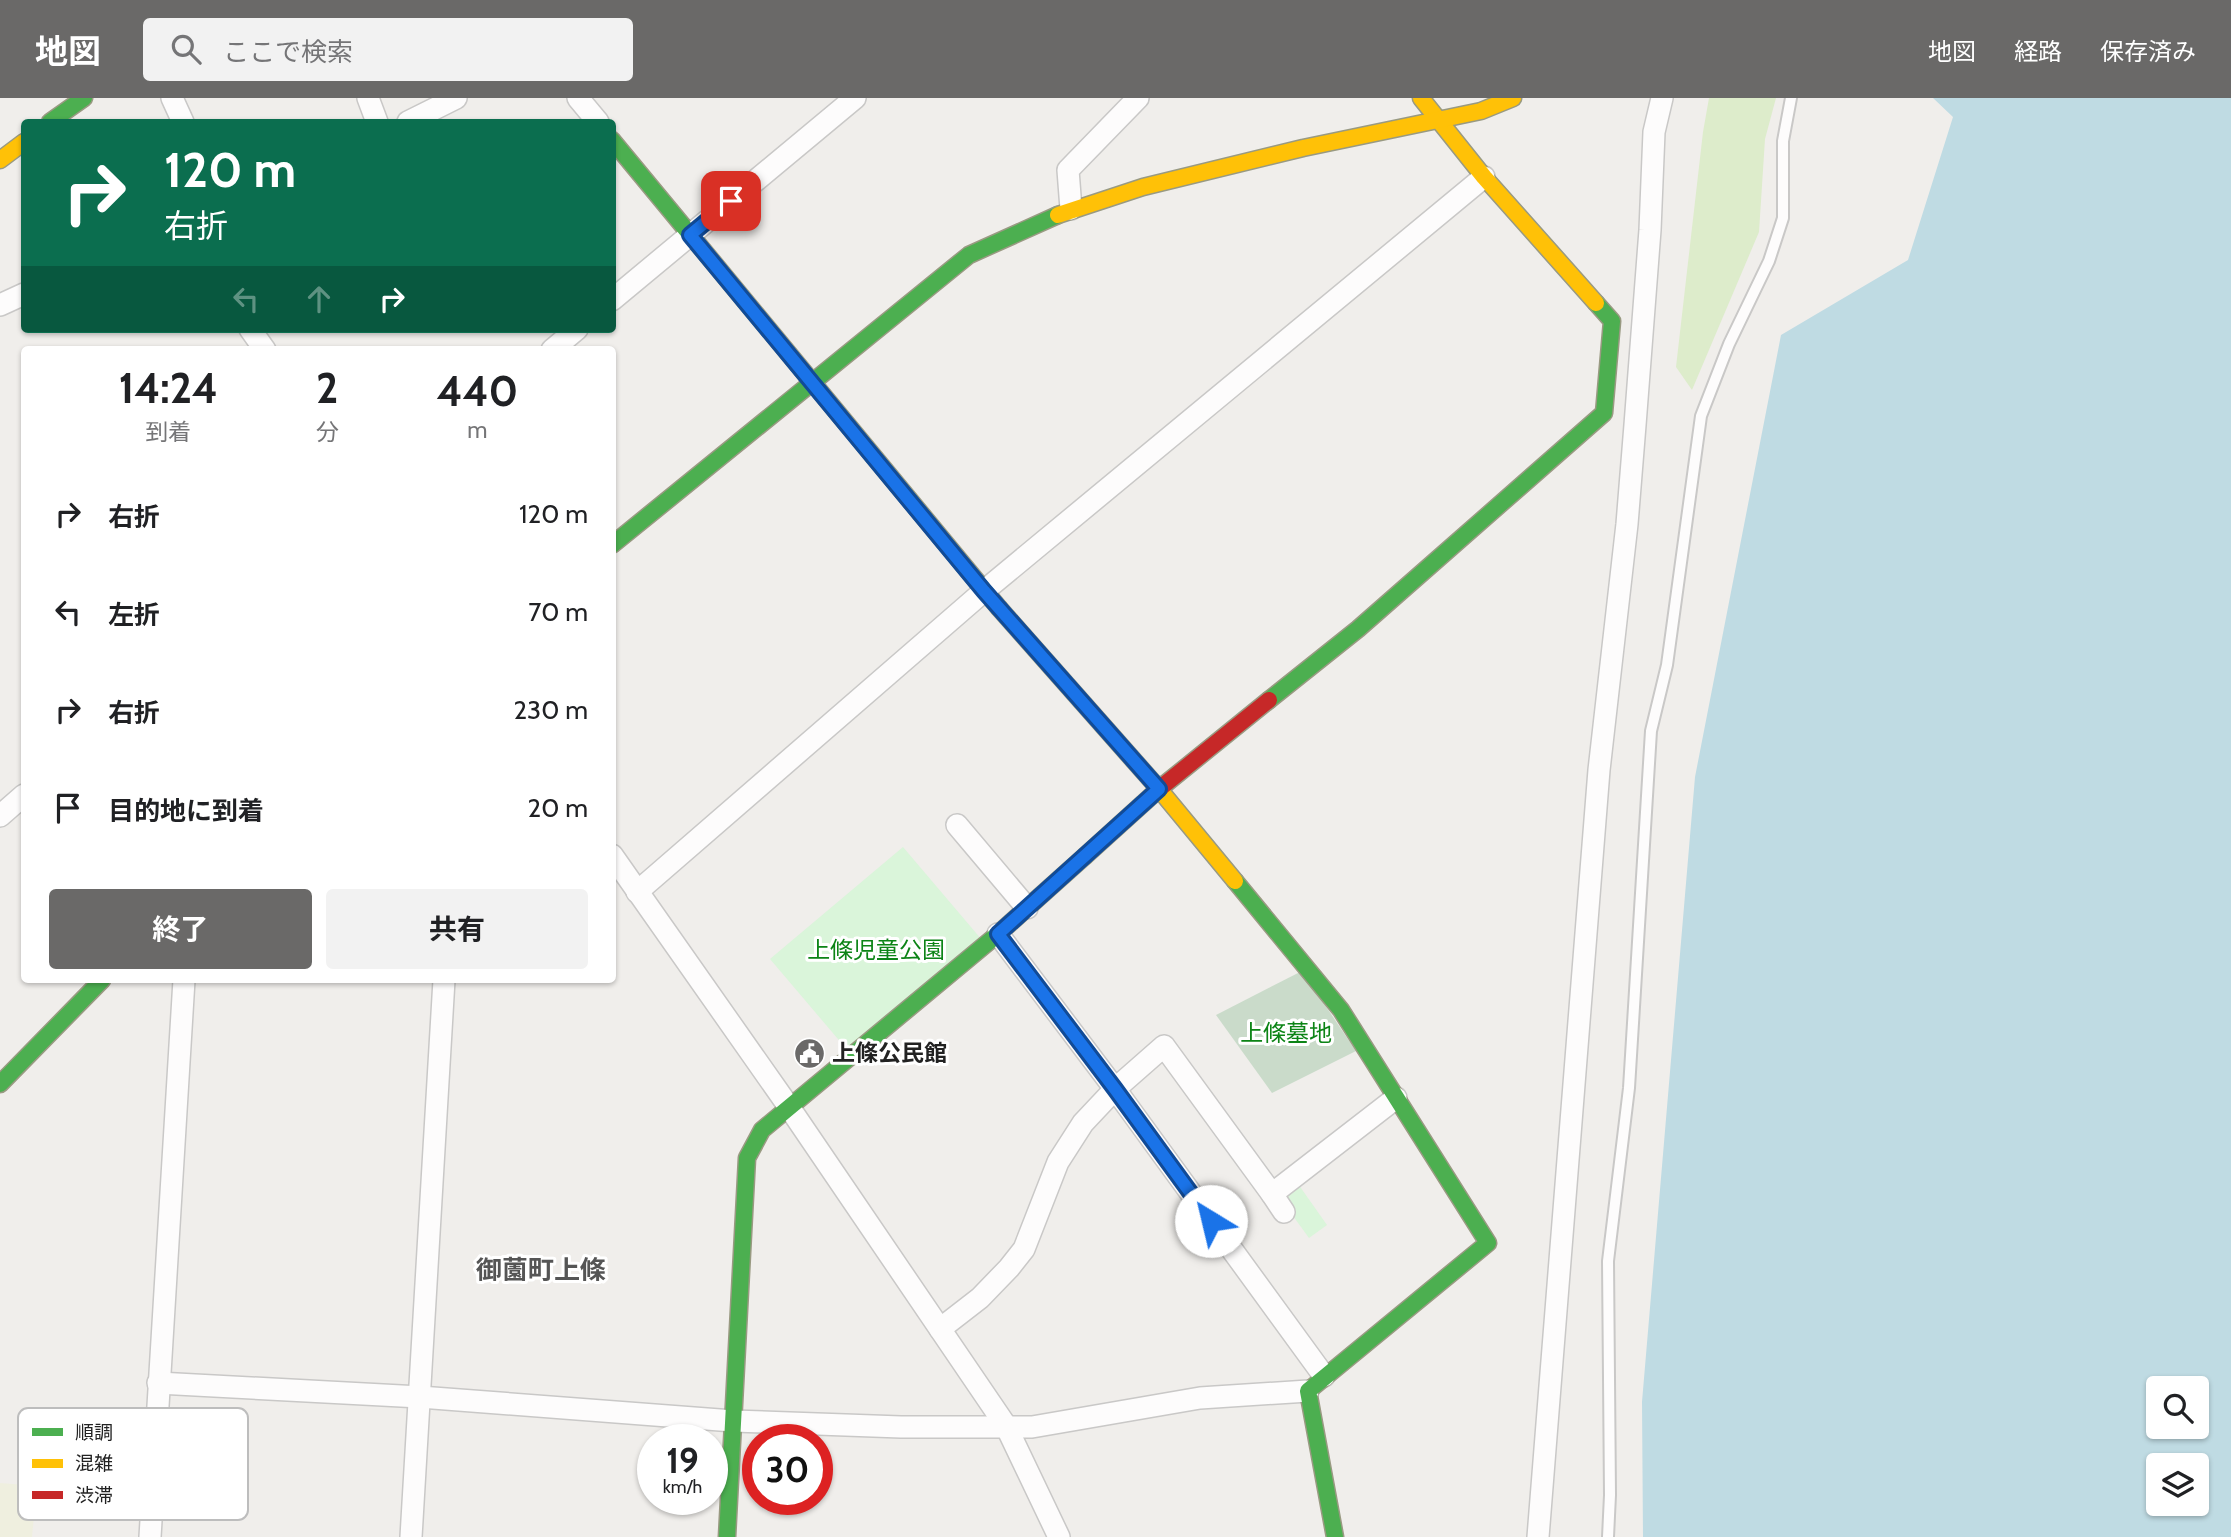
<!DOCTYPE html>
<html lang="ja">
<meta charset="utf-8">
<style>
body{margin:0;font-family:Cabin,"Noto Sans JP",sans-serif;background:#f2f2f2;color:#202124;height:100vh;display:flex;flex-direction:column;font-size:26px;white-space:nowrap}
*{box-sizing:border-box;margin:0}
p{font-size:23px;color:#757577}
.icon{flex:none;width:38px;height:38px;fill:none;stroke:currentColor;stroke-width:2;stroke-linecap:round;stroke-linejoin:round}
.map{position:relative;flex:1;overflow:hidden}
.sheet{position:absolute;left:21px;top:248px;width:595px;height:637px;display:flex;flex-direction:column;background:#fff;border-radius:7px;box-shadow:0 2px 5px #0004}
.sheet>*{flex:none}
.banner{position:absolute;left:21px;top:21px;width:595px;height:214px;border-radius:7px;box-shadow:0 2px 5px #0004;background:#0b6e4f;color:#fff;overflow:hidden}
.buttons{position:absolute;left:2146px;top:1278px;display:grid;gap:14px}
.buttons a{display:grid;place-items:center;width:63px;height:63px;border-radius:7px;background:#fff;box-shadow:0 2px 5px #0004;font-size:35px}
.speed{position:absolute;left:637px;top:1326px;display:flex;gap:14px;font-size:35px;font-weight:700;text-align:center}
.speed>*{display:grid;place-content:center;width:91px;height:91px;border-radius:50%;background:#fff;box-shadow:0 2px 5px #0004;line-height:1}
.speed small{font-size:18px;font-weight:400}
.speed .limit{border:10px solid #d22;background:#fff;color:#111}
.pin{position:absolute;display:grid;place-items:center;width:60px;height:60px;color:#fff;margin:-30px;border-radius:14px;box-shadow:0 4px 10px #0006}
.me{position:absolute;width:77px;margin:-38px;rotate:324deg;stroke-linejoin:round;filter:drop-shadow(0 0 5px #0008)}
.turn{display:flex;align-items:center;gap:24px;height:147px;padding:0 28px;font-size:32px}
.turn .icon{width:91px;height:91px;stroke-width:2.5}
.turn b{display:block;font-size:49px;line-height:60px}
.lanes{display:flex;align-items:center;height:66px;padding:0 28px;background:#0003;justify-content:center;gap:35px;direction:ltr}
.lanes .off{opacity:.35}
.eta{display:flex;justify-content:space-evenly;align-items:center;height:119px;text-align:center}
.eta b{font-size:42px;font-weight:700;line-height:49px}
.cta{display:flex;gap:14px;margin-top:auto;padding:14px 28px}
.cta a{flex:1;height:80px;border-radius:7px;background:#6a6968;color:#fff;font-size:28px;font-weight:700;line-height:80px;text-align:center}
.cta a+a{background:#f2f2f2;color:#202124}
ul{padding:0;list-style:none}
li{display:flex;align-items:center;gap:21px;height:98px;padding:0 28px}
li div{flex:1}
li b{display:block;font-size:26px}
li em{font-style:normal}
header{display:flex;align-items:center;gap:42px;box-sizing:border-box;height:98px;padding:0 35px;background:#6a6968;color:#fff}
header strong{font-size:33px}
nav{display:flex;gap:38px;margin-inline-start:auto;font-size:24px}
.search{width:490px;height:63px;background:#f2f2f2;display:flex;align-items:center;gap:18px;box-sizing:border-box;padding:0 24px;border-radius:7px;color:#757577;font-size:26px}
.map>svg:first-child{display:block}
.farmland{fill:#efefdf}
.grass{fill:#ddeccb}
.cemetery{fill:#cadbca}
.park{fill:#daf5da}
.water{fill:#bfdbe3;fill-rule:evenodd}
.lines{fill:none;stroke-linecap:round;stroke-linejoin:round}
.lane-casing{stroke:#c9c8c7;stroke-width:14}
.street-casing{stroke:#c9c8c7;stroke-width:24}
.fast-casing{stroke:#999a82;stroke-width:19}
.slow-casing{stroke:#999a82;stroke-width:19}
.jam-casing{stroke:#999a82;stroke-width:19}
.lane{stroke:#fdfcfc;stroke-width:10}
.street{stroke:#fdfcfc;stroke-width:21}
.fast{stroke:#4caf50;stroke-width:16}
.slow{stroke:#ffc107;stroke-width:16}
.jam{stroke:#c62828;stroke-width:16}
.route-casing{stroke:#114b97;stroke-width:18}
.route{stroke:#1a73e8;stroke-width:12}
.labels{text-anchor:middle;stroke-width:6;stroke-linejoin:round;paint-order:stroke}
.park-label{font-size:23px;fill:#0c8416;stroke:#fff}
.poi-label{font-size:23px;font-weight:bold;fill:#222;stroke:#fff;text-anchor:start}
.quarter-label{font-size:26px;font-weight:bold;fill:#555;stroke:#fff}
.key{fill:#fff;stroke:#bdbdbd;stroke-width:2}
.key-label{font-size:19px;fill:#222}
</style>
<header>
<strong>地図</strong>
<div class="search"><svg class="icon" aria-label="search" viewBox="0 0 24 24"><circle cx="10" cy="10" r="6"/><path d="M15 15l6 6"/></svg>ここで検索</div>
<nav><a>地図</a><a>経路</a><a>保存済み</a></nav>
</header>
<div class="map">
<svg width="2231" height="1439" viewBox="0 0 2231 1439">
<rect width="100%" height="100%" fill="#f0eeeb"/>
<path class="farmland" d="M 0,1385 L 37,1388 L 32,1439 L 0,1439 Z"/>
<path class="grass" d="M 1709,0 L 1776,0 L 1765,41 L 1759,134 L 1692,292 L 1676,269 L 1703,34 Z"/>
<path class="cemetery" d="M 1302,873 L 1356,953 L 1272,995 L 1216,917 Z"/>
<g class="park">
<path d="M 903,749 L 982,842 L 849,954 L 770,861 Z"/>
<path d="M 1296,1083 L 1327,1127 L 1309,1140 L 1277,1096 Z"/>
</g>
<path class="water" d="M 1933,0 L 2231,0 L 2231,1439 L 1643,1439 L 1642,1304 L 1695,679 L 1781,237 L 1908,162 L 1953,19 ZM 2158,1290 L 2196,1290 L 2196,1328 L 2158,1328 ZM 2158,1367 L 2196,1367 L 2196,1405 L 2158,1405 Z"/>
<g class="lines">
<defs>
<path id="lane" d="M 1608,1439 L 1610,1397 L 1608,1163 L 1629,990 L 1651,633 L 1667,567 L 1701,318 L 1729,246 L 1769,163 L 1783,120 L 1783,43 L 1791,0"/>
<g id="street">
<path d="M 172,0 L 183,24"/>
<path d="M 368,0 L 377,24"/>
<path d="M 578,0 L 598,24"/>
<path d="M 408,24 L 456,0"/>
<path d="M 1071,111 L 1068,72 L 1138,0"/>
<path d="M 612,202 L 855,0"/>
<path d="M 0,207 L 24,196"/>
<path d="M 250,231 L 265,252"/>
<path d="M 552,252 L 577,231"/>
<path d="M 0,718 L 24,697"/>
<path d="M 957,727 L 1027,810"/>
<path d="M 612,757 L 789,1009 L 1006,1328 L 1059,1439"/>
<path d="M 637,794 L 984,493 L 1484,79"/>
<path d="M 998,836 L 1115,991 L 1164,948 L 1272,1096 L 1396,1000"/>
<path d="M 1272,1096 L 1284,1114"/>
<path d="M 940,1231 L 980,1200 L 1009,1170 L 1024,1151 L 1058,1064 L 1083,1025 L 1115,991 L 1324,1278"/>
<path d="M 158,1285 L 420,1299 L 733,1323 L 901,1329 L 1032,1329 L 1200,1300 L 1308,1293"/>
<path d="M 150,1439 L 184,882"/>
<path d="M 411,1439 L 444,882"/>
<path d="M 1538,1439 L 1599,672 L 1627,426 L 1635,327 L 1650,132 L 1654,34 L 1662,0"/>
</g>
<g id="fast">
<path d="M 50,24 L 84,0"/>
<path d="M 612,42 L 999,510"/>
<path d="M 612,447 L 969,157 L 1058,117"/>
<path d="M 1269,602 L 1358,531 L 1604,315 L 1612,223 L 1596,205"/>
<path d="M 1235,783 L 1341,912 L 1488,1145 L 1308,1293 L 1335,1439"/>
<path d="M 0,986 L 102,882"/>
<path d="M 727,1439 L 747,1060 L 762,1032 L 998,836 L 1085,758"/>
</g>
<g id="slow">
<path d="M 1421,0 L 1484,79 L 1596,205"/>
<path d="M 0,62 L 24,44"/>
<path d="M 1058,117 L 1143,89 L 1303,50 L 1481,13 L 1513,0"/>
<path d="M 999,510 L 1159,691 L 1235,783"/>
</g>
<path id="jam" d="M 1085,758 L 1159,691 L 1269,602"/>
</defs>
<use href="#lane" class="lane-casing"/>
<use href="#street" class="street-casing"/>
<use href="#fast" class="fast-casing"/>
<use href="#slow" class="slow-casing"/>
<use href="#jam" class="jam-casing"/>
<use href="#lane" class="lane"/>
<use href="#street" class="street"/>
<use href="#fast" class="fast"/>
<use href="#slow" class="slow"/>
<use href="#jam" class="jam"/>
</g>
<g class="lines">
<defs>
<path id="route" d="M 731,103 L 690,137 L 984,493 L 1159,691 L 998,836 L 1115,991 L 1211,1123"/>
</defs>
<use href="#route" class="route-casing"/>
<use href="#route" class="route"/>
</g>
<defs>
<symbol id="civic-disc" viewBox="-11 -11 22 22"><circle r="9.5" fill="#6a6968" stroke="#fff"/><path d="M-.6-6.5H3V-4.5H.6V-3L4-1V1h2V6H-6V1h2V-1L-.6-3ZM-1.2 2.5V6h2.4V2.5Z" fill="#fff"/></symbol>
</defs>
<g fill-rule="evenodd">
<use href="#civic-disc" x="792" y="938" width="35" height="35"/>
</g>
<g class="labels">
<g class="park-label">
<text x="876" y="860">上條児童公園</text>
<text x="1286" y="943">上條墓地</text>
</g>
<g class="poi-label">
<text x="832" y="963">上條公民館</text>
</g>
<g class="quarter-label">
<text x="541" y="1181">御薗町上條</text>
</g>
</g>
<rect x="18" y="1310" width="230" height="112" rx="10" class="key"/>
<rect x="32" y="1330" width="31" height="8" fill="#4caf50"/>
<rect x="32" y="1361" width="31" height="9" fill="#ffc107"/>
<rect x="32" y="1393" width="31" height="8" fill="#c62828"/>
<g class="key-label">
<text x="75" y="1341">順調</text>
<text x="75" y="1372">混雑</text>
<text x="75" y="1404">渋滞</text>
</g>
</svg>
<div class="buttons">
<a><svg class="icon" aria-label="search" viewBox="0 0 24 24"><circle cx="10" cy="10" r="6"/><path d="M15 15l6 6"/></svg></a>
<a><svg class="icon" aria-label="layers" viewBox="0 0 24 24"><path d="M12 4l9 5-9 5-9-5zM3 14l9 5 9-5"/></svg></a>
</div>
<div class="speed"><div>19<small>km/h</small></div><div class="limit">30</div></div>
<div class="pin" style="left:731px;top:103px;background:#d93025"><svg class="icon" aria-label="arrive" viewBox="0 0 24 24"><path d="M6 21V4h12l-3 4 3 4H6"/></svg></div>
<svg class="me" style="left:1211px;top:1123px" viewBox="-20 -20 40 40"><circle r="19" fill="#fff"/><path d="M0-13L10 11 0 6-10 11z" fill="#1a73e8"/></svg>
<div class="banner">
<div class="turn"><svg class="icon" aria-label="right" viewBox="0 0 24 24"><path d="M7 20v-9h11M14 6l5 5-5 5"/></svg><div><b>120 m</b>右折</div></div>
<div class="lanes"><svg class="icon off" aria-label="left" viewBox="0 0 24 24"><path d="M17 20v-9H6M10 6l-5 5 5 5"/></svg><svg class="icon off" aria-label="ahead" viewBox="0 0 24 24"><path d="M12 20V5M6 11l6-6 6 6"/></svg><svg class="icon" aria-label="right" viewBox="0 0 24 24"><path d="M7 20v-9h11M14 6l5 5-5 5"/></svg></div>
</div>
<section class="sheet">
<div class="eta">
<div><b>14:24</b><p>到着</p></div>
<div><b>2</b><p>分</p></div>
<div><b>440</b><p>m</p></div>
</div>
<ul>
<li><svg class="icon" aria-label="right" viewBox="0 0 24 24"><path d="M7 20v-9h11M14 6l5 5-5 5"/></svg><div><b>右折</b></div><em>120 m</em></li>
<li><svg class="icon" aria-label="left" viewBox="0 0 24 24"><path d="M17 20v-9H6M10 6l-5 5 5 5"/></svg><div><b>左折</b></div><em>70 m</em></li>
<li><svg class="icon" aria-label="right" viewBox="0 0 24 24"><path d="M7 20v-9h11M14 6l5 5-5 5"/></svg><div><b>右折</b></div><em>230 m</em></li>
<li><svg class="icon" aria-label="arrive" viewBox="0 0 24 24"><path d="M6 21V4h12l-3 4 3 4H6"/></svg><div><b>目的地に到着</b></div><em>20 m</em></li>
</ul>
<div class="cta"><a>終了</a><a>共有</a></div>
</section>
</div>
